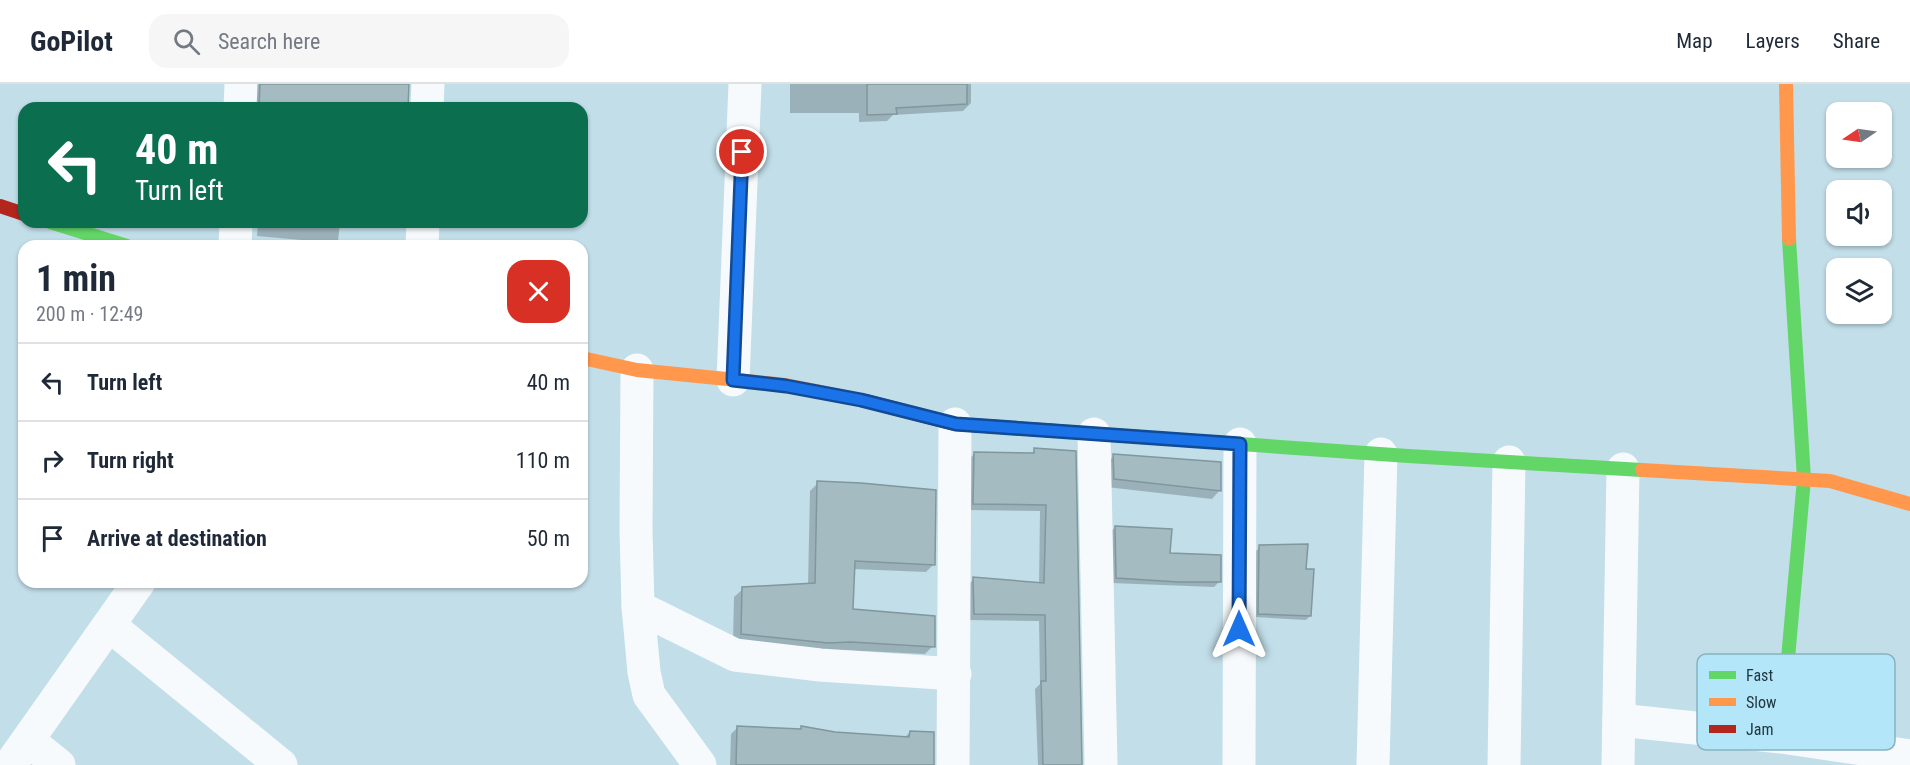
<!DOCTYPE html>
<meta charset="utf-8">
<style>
body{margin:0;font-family:"Roboto Condensed",sans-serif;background:#f6f6f7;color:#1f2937;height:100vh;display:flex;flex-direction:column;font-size:22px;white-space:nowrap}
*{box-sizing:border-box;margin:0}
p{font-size:20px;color:#747a83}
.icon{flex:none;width:33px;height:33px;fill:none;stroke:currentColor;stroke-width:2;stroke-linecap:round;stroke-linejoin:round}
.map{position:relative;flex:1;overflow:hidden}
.sheet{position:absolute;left:18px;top:156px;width:570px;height:348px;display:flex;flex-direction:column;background:#fff;border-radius:18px;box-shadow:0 2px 4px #0004}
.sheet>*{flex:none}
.hud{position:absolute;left:18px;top:18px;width:570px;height:126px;border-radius:18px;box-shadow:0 2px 4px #0004;background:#0b6e4f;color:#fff;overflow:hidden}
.needle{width:39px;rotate:257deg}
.buttons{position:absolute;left:1826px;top:18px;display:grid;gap:12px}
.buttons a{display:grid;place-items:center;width:66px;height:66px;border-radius:12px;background:#fff;box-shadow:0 2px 4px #0004;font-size:30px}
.pin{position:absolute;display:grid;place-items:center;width:51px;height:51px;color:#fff;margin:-26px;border:3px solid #fff;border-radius:50%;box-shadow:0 2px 6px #0007}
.me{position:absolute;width:66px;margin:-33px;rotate:0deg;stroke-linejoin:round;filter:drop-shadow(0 0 4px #0008)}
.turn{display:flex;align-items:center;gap:21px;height:126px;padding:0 18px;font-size:27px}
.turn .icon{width:78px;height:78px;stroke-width:2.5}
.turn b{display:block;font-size:42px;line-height:51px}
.round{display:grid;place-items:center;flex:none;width:63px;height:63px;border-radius:18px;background:#f6f6f7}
.overview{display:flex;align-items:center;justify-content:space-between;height:102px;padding:0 18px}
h1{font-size:36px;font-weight:700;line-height:45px}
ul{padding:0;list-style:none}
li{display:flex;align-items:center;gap:18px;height:78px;padding:0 18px;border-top:2px solid #e0e1e3}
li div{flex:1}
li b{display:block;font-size:22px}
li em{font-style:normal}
header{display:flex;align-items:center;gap:36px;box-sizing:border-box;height:84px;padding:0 30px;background:#fff;border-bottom:2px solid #e0e1e3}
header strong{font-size:28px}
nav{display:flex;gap:33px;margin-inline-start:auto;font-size:21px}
.search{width:420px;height:54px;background:#f6f6f7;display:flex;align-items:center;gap:15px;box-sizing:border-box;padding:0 21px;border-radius:18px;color:#747a83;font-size:22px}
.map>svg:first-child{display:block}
.shadow{fill:#0003}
.building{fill:#a4bbc1;stroke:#80979d;stroke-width:1.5}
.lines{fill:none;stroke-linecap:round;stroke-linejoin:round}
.street{stroke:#f6fafc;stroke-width:33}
.fast{stroke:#63d668;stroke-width:14}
.slow{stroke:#ff974d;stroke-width:14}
.jam{stroke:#b3261e;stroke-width:14}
.route-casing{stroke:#114b97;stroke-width:15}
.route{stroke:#1a73e8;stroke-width:10}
.key{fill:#b3e6f8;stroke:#88b2c0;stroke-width:1.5}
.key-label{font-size:16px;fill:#22373e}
</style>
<header>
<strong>GoPilot</strong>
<div class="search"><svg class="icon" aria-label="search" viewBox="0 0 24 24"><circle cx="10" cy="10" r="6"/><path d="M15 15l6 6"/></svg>Search here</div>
<nav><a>Map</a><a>Layers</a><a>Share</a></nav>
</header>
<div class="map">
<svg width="1910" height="681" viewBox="0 0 1910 681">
<rect width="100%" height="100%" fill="#c2dee9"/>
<g class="shadow">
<path d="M 246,0 L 408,0 L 407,24 L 249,24 Z"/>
<path d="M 790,0 L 971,0 L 971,19 L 963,27 L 893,31 L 887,37 L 859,38 L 859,29 L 790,29 Z"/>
<path d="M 258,138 L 340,138 L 338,157 L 333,162 L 300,162 L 301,156 L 257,152 Z"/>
<path d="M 1035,366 L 1074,369 L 1082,681 L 1038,681 L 1035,605 L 1040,600 L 1039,537 L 968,536 L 968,501 L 974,495 L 1039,500 L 1040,427 L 968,426 L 968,376 L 974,370 L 1030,371 Z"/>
<path d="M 1114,372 L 1220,406 L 1212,415 L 1106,403 L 1106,380 Z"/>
<path d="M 818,399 L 934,480 L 926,488 L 853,485 L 851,526 L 933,562 L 925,570 L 842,566 L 819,567 L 733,557 L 734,513 L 743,505 L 808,501 L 810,407 Z"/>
<path d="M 1115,443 L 1168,470 L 1219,498 L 1214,503 L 1111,499 L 1110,449 Z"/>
<path d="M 1260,463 L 1305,486 L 1310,532 L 1306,536 L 1255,533 L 1256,467 Z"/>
<path d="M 738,643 L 799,646 L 801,644 L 834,649 L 904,654 L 910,648 L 933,681 L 730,681 L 731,650 Z"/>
</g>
<g class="building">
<path d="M 260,0 L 409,0 L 408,24 L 259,24 Z"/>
<path d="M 867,0 L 967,0 L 967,20 L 896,24 L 897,30 L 867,31 Z"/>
<path d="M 1034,364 L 1076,367 L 1082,681 L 1043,681 L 1041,597 L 1046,597 L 1045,531 L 974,530 L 973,493 L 1044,499 L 1046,421 L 973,420 L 974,368 L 1034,369 Z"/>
<path d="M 1113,370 L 1221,378 L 1221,407 L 1114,395 Z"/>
<path d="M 817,397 L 861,399 L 936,406 L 935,481 L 855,477 L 853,525 L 935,532 L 935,563 L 851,558 L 828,559 L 741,550 L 742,503 L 815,499 Z"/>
<path d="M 1115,442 L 1172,445 L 1170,469 L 1221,471 L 1221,498 L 1178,498 L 1116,494 Z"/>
<path d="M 1308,460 L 1306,485 L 1314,485 L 1311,532 L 1258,530 L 1259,461 Z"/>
<path d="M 737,642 L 801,645 L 801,642 L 835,648 L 909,653 L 910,647 L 934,648 L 934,681 L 736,681 Z"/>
</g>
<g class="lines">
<g class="street">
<path d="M 240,24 L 241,0"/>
<path d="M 427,24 L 428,0"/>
<path d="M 235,162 L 236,138"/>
<path d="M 422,162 L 423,138"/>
<path d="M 637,286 L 636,446 L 638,523 L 735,571 L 820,581 L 955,590"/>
<path d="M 733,296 L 745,0"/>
<path d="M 1094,350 L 1101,681"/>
<path d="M 638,523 L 644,588 L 649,611 L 700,681"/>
<path d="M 109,541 L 281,681"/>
<path d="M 1619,636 L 1781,653 L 1910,672"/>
<path d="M 28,656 L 59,681"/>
<path d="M 10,681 L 139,498"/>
<path d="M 953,681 L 955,340"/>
<path d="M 1239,681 L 1240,360"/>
<path d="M 1373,681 L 1381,370"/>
<path d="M 1504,681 L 1509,378"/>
<path d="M 1618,681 L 1623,385"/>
</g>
<g class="fast">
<path d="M 50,138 L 127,162"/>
<path d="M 1057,347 L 1408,372 L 1642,386"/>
<path d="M 1781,653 L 1804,395 L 1789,155"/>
</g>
<g class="slow">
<path d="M 1786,0 L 1789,155"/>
<path d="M 582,274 L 637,286 L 786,301 L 866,317"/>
<path d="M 1642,386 L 1830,397 L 1910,420"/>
</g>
<g class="jam">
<path d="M 0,122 L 24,130"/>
<path d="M 866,317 L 955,340 L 1057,347"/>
</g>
</g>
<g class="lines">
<defs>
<path id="route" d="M 742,68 L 733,296 L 786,302 L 861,316 L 956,340 L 1240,360 L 1239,545"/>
</defs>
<use href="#route" class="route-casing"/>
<use href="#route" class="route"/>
</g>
<rect x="1697" y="570" width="198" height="96" rx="9" class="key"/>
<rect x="1709" y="587" width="27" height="8" fill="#63d668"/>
<rect x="1709" y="614" width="27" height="8" fill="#ff974d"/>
<rect x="1709" y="641" width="27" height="8" fill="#b3261e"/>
<g class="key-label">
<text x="1746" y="597">Fast</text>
<text x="1746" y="624">Slow</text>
<text x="1746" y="651">Jam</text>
</g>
</svg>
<div class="buttons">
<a><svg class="needle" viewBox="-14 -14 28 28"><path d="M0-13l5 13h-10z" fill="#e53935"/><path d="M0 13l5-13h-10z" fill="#747a83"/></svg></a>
<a><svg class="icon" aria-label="sound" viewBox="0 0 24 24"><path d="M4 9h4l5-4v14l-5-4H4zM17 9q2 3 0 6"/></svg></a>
<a><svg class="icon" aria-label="layers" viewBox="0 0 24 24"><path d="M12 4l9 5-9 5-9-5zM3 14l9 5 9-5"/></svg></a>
</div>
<div class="pin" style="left:742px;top:68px;background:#d93025"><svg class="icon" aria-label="arrive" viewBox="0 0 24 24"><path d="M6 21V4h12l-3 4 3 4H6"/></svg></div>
<svg class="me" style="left:1239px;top:545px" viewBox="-20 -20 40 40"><path d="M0-17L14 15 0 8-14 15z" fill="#1a73e8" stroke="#fff" stroke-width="4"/></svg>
<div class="hud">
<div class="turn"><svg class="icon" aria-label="left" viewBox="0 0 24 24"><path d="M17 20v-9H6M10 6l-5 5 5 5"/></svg><div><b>40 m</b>Turn left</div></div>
</div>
<section class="sheet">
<div class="overview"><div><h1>1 min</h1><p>200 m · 12:49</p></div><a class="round" style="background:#d93025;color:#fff"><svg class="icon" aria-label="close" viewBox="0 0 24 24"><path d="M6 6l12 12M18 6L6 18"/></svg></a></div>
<ul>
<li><svg class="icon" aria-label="left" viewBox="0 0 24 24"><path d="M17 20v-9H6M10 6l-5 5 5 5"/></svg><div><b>Turn left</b></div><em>40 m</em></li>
<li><svg class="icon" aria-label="right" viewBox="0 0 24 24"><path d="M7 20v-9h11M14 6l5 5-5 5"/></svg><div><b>Turn right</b></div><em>110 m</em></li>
<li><svg class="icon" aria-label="arrive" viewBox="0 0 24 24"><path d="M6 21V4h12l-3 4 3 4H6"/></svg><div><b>Arrive at destination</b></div><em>50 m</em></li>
</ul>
</section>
</div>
